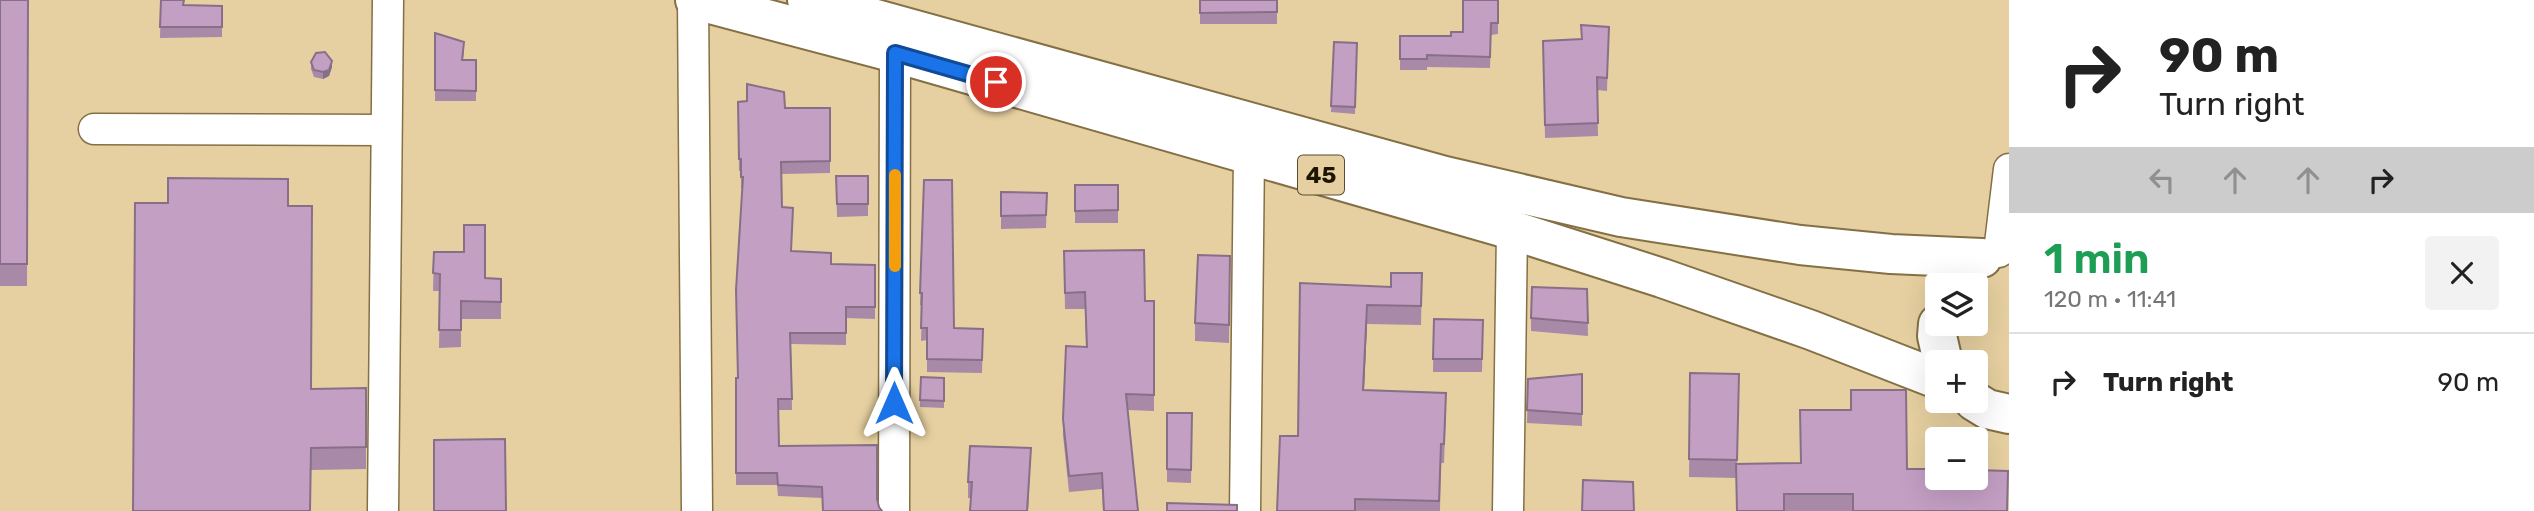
<!DOCTYPE html>
<meta charset="utf-8">
<style>
body{margin:0;font-family:Rubik,sans-serif;background:#f2f2f2;color:#222;height:100vh;display:flex;flex-direction:column;font-size:26px;white-space:nowrap}
*{box-sizing:border-box;margin:0}
p{font-size:23px;color:#767676}
.icon{flex:none;width:38px;height:38px;fill:none;stroke:currentColor;stroke-width:2;stroke-linecap:round;stroke-linejoin:round}
.map{position:relative;flex:1;overflow:hidden}
.sheet{display:flex;flex-direction:column;background:#fff;width:525px}
.sheet>*{flex:none}
.banner{background:#fff;color:#222;overflow:hidden}
.buttons{position:absolute;left:1925px;top:273px;display:grid;gap:14px}
.buttons a{display:grid;place-items:center;width:63px;height:63px;border-radius:7px;background:#fff;box-shadow:0 7px 28px #0002;font-size:35px}
.pin{position:absolute;display:grid;place-items:center;width:60px;height:60px;color:#fff;margin:-30px;border:4px solid #fff;border-radius:50%;box-shadow:0 2px 7px #0007}
.me{position:absolute;width:77px;margin:-38px;rotate:0deg;stroke-linejoin:round;filter:drop-shadow(0 0 5px #0008)}
.turn{display:flex;align-items:center;gap:24px;height:147px;padding:0 35px;font-size:32px}
.turn .icon{width:91px;height:91px;stroke-width:2.5}
.turn b{display:block;font-size:49px;line-height:60px}
.lanes{display:flex;align-items:center;height:66px;padding:0 35px;background:#0003;justify-content:center;gap:35px;direction:ltr}
.lanes .off{opacity:.35}
.round{display:grid;place-items:center;flex:none;width:74px;height:74px;border-radius:7px;background:#f2f2f2}
.headline{display:flex;align-items:center;justify-content:space-between;height:119px;padding:0 35px}
h1{font-size:42px;font-weight:600;line-height:52px;color:#1e9e55}
ul{padding:0;list-style:none}
li{display:flex;align-items:center;gap:21px;height:98px;padding:0 35px;border-top:2px solid #e0e0e0}
li div{flex:1}
li b{display:block;font-size:26px}
li em{font-style:normal}
main{display:flex;flex:1;min-height:0}
.map>svg:first-child{display:block}
.lines{fill:none;stroke-linecap:round;stroke-linejoin:round}
.street-casing{stroke:#847044;stroke-width:33}
.highway-casing{stroke:#847044;stroke-width:42}
.street{stroke:#fff;stroke-width:30}
.highway{stroke:#fff;stroke-width:38}
.wall{fill:#a889a8}
.shaded-wall{fill:#886f88}
.building{fill:#c39fc3;stroke:#886f88;stroke-width:2}
.route-casing{stroke:#114b97;stroke-width:18}
.route{stroke:#1a73e8;stroke-width:12}
.slow{stroke:#f59e0b;stroke-width:12}
.labels{text-anchor:middle;stroke-width:5;stroke-linejoin:round;paint-order:stroke}
.shield{fill:#e6d0a1;stroke:#594d33;stroke-width:2}
.shield-label{font-size:23px;font-weight:bold;fill:#1d1504}
</style>
<main>
<div class="map">
<svg width="2009" height="511" viewBox="0 0 2009 511">
<rect width="100%" height="100%" fill="#e6d0a1"/>
<g class="lines">
<defs>
<g id="street">
<path d="M 693,0 L 697,511"/>
<path d="M 94,129 L 386,130"/>
<path d="M 1999,252 L 2009,169"/>
<path d="M 383,511 L 388,0"/>
<path d="M 894,511 L 895,53"/>
<path d="M 1245,511 L 1249,153"/>
<path d="M 1508,511 L 1512,230"/>
</g>
<g id="highway">
<path d="M 695,0 L 895,53 L 1512,230 L 1662,278 L 1811,330 L 1937,379"/>
<path d="M 807,0 L 1445,176 L 1621,217 L 1800,245 L 1891,254 L 1982,258"/>
<path d="M 1938,324 L 1937,336 L 1943,362"/>
<path d="M 1974,401 L 1987,409 L 2009,414"/>
</g>
</defs>
<use href="#street" class="street-casing"/>
<use href="#highway" class="highway-casing"/>
<use href="#street" class="street"/>
<use href="#highway" class="highway"/>
</g>
<g class="wall">
<path d="M 0,0 L 28,0 L 27,286 L 0,286 Z"/>
<path d="M 161,0 L 184,5 L 222,6 L 222,37 L 160,38 Z"/>
<rect x="1200" y="0" width="77" height="24"/>
<path d="M 1498,0 L 1498,34 L 1491,35 L 1490,68 L 1427,67 L 1427,70 L 1400,70 L 1400,36 L 1451,36 L 1463,32 Z"/>
<path d="M 1581,25 L 1609,27 L 1607,91 L 1597,90 L 1598,136 L 1545,138 L 1543,41 L 1582,39 Z"/>
<path d="M 435,33 L 464,52 L 463,60 L 476,60 L 476,101 L 435,101 Z"/>
<path d="M 1334,42 L 1357,43 L 1355,114 L 1331,112 Z"/>
<path d="M 311,62 L 332,67 L 329,76 L 323,79 L 314,77 L 311,69 Z"/>
<path d="M 738,102 L 785,108 L 830,108 L 830,173 L 782,174 L 782,207 L 793,219 L 791,251 L 831,264 L 875,265 L 875,319 L 846,318 L 846,345 L 791,344 L 792,410 L 779,410 L 779,446 L 877,499 L 879,507 L 882,511 L 822,511 L 822,498 L 778,496 L 777,485 L 736,485 L 736,378 L 738,378 L 743,188 L 741,188 L 741,171 L 739,171 Z"/>
<path d="M 836,176 L 868,176 L 868,216 L 837,217 Z"/>
<path d="M 924,180 L 954,328 L 983,329 L 982,373 L 927,372 L 927,340 L 921,341 L 922,306 L 920,305 Z"/>
<rect x="1075" y="185" width="43" height="38"/>
<path d="M 1001,192 L 1047,193 L 1046,228 L 1001,229 Z"/>
<path d="M 1064,251 L 1145,301 L 1154,301 L 1154,411 L 1128,410 L 1138,511 L 1103,511 L 1102,489 L 1069,492 L 1063,435 L 1063,419 L 1086,347 L 1085,309 L 1065,309 Z"/>
<path d="M 434,252 L 485,278 L 501,279 L 501,319 L 461,319 L 461,347 L 439,348 L 440,291 L 433,291 Z"/>
<path d="M 1230,256 L 1229,343 L 1195,341 L 1195,323 Z"/>
<path d="M 1422,273 L 1421,325 L 1367,324 L 1364,390 L 1446,412 L 1444,463 L 1441,463 L 1440,511 L 1277,511 L 1298,436 L 1300,283 L 1391,287 Z"/>
<path d="M 1587,289 L 1588,336 L 1531,331 L 1531,318 Z"/>
<path d="M 1434,319 L 1483,320 L 1482,372 L 1433,372 Z"/>
<path d="M 1690,373 L 1739,374 L 1737,464 L 1907,469 L 2007,511 L 1737,511 L 1736,478 L 1689,477 Z"/>
<path d="M 1582,374 L 1582,426 L 1527,423 L 1528,379 Z"/>
<path d="M 944,378 L 944,408 L 920,407 L 920,400 Z"/>
<path d="M 366,388 L 366,469 L 311,470 L 311,389 Z"/>
<path d="M 1167,413 L 1192,413 L 1191,483 L 1167,482 Z"/>
<path d="M 1031,464 L 971,498 L 968,498 L 968,482 Z"/>
</g>
<g class="shaded-wall">
<path d="M 332,61 L 332,67 L 329,76 L 323,79 L 323,72 Z"/>
<path d="M 1367,305 L 1367,324 L 1363,409 L 1363,390 Z"/>
<path d="M 1031,448 L 1028,511 L 1027,511 Z"/>
</g>
<g class="building">
<path d="M 0,0 L 28,0 L 27,264 L 0,264 Z"/>
<path d="M 161,0 L 184,0 L 183,5 L 222,6 L 222,27 L 160,27 Z"/>
<path d="M 1200,0 L 1277,0 L 1277,12 L 1200,13 Z"/>
<path d="M 1463,0 L 1498,0 L 1498,23 L 1491,23 L 1490,57 L 1427,55 L 1427,59 L 1400,59 L 1400,36 L 1451,36 L 1451,32 L 1463,32 Z"/>
<path d="M 1581,25 L 1609,27 L 1607,78 L 1597,77 L 1598,123 L 1545,125 L 1543,41 L 1582,39 Z"/>
<path d="M 435,33 L 464,42 L 462,60 L 476,60 L 476,91 L 435,90 Z"/>
<path d="M 1334,42 L 1357,43 L 1355,107 L 1331,106 Z"/>
<path d="M 325,52 L 332,61 L 329,70 L 323,72 L 314,70 L 311,62 L 316,53 Z"/>
<path d="M 747,84 L 784,92 L 785,108 L 830,108 L 830,161 L 781,162 L 782,207 L 793,208 L 791,251 L 831,253 L 831,264 L 875,265 L 875,307 L 846,307 L 846,333 L 790,333 L 792,399 L 778,399 L 779,446 L 877,445 L 877,499 L 879,507 L 882,511 L 823,511 L 822,487 L 778,485 L 777,473 L 736,473 L 736,378 L 738,378 L 736,290 L 743,177 L 741,177 L 741,159 L 739,159 L 738,102 L 747,101 Z"/>
<path d="M 836,176 L 868,176 L 868,204 L 837,204 Z"/>
<path d="M 168,178 L 288,179 L 288,206 L 312,206 L 311,389 L 366,388 L 366,447 L 311,448 L 310,511 L 133,511 L 135,203 L 168,203 Z"/>
<path d="M 924,180 L 952,180 L 954,328 L 983,329 L 982,360 L 927,359 L 927,328 L 921,328 L 922,293 L 920,293 Z"/>
<path d="M 1075,185 L 1118,185 L 1118,210 L 1075,211 Z"/>
<path d="M 1001,192 L 1047,193 L 1046,215 L 1001,216 Z"/>
<path d="M 464,225 L 485,225 L 485,278 L 501,279 L 501,302 L 461,301 L 461,330 L 439,330 L 440,274 L 433,273 L 434,252 L 464,252 Z"/>
<path d="M 1144,250 L 1145,301 L 1154,301 L 1154,395 L 1126,394 L 1138,511 L 1104,511 L 1102,473 L 1069,476 L 1063,419 L 1066,346 L 1087,347 L 1085,292 L 1065,293 L 1064,251 Z"/>
<path d="M 1198,255 L 1230,256 L 1229,325 L 1195,323 Z"/>
<path d="M 1391,273 L 1422,273 L 1421,306 L 1367,305 L 1363,390 L 1446,393 L 1444,444 L 1441,444 L 1439,501 L 1355,499 L 1355,511 L 1277,511 L 1280,436 L 1298,436 L 1300,283 L 1391,287 Z"/>
<path d="M 1532,287 L 1587,289 L 1588,323 L 1531,318 Z"/>
<path d="M 1434,319 L 1483,320 L 1482,359 L 1433,359 Z"/>
<path d="M 1690,373 L 1739,374 L 1737,460 L 1689,459 Z"/>
<path d="M 1582,374 L 1582,414 L 1527,410 L 1528,379 Z"/>
<path d="M 921,377 L 944,378 L 944,401 L 920,400 Z"/>
<path d="M 1851,390 L 1906,390 L 1907,469 L 1937,469 L 1937,478 L 1976,478 L 1976,470 L 2008,471 L 2007,511 L 1853,511 L 1853,494 L 1784,494 L 1784,511 L 1737,511 L 1736,464 L 1801,463 L 1800,410 L 1851,410 Z"/>
<path d="M 1167,413 L 1192,413 L 1191,470 L 1167,469 Z"/>
<path d="M 505,439 L 506,511 L 434,511 L 434,440 Z"/>
<path d="M 970,446 L 1031,448 L 1027,511 L 970,511 L 972,482 L 968,482 Z"/>
<path d="M 1583,480 L 1633,482 L 1634,511 L 1582,511 Z"/>
<path d="M 1167,503 L 1237,505 L 1237,511 L 1167,511 Z"/>
</g>
<g class="lines">
<defs>
<path id="route" d="M 894,403 L 895,53 L 996,82"/>
</defs>
<use href="#route" class="route-casing"/>
<use href="#route" class="route"/>
<path class="slow" d="M 895,266 L 895,175"/>
</g>
<g class="labels">
<rect class="shield" x="1298" y="155.5" width="46" height="39" rx="5"/>
<g class="shield-label">
<text x="1321" y="183">45</text>
</g>
</g>
</svg>
<div class="buttons">
<a><svg class="icon" aria-label="layers" viewBox="0 0 24 24"><path d="M12 4l9 5-9 5-9-5zM3 14l9 5 9-5"/></svg></a>
<a>+</a>
<a>−</a>
</div>
<div class="pin" style="left:996px;top:82px;background:#d93025"><svg class="icon" aria-label="arrive" viewBox="0 0 24 24"><path d="M6 21V4h12l-3 4 3 4H6"/></svg></div>
<svg class="me" style="left:894px;top:403px" viewBox="-20 -20 40 40"><path d="M0-17L14 15 0 8-14 15z" fill="#1a73e8" stroke="#fff" stroke-width="4"/></svg>
</div>
<section class="sheet">
<div class="banner">
<div class="turn"><svg class="icon" aria-label="right" viewBox="0 0 24 24"><path d="M7 20v-9h11M14 6l5 5-5 5"/></svg><div><b>90 m</b>Turn right</div></div>
<div class="lanes"><svg class="icon off" aria-label="left" viewBox="0 0 24 24"><path d="M17 20v-9H6M10 6l-5 5 5 5"/></svg><svg class="icon off" aria-label="ahead" viewBox="0 0 24 24"><path d="M12 20V5M6 11l6-6 6 6"/></svg><svg class="icon off" aria-label="ahead" viewBox="0 0 24 24"><path d="M12 20V5M6 11l6-6 6 6"/></svg><svg class="icon" aria-label="right" viewBox="0 0 24 24"><path d="M7 20v-9h11M14 6l5 5-5 5"/></svg></div>
</div>
<div class="headline"><div><h1>1 min</h1><p>120 m · 11:41</p></div><a class="round"><svg class="icon" aria-label="close" viewBox="0 0 24 24"><path d="M6 6l12 12M18 6L6 18"/></svg></a></div>
<ul>
<li><svg class="icon" aria-label="right" viewBox="0 0 24 24"><path d="M7 20v-9h11M14 6l5 5-5 5"/></svg><div><b>Turn right</b></div><em>90 m</em></li>
</ul>
</section>
</main>
